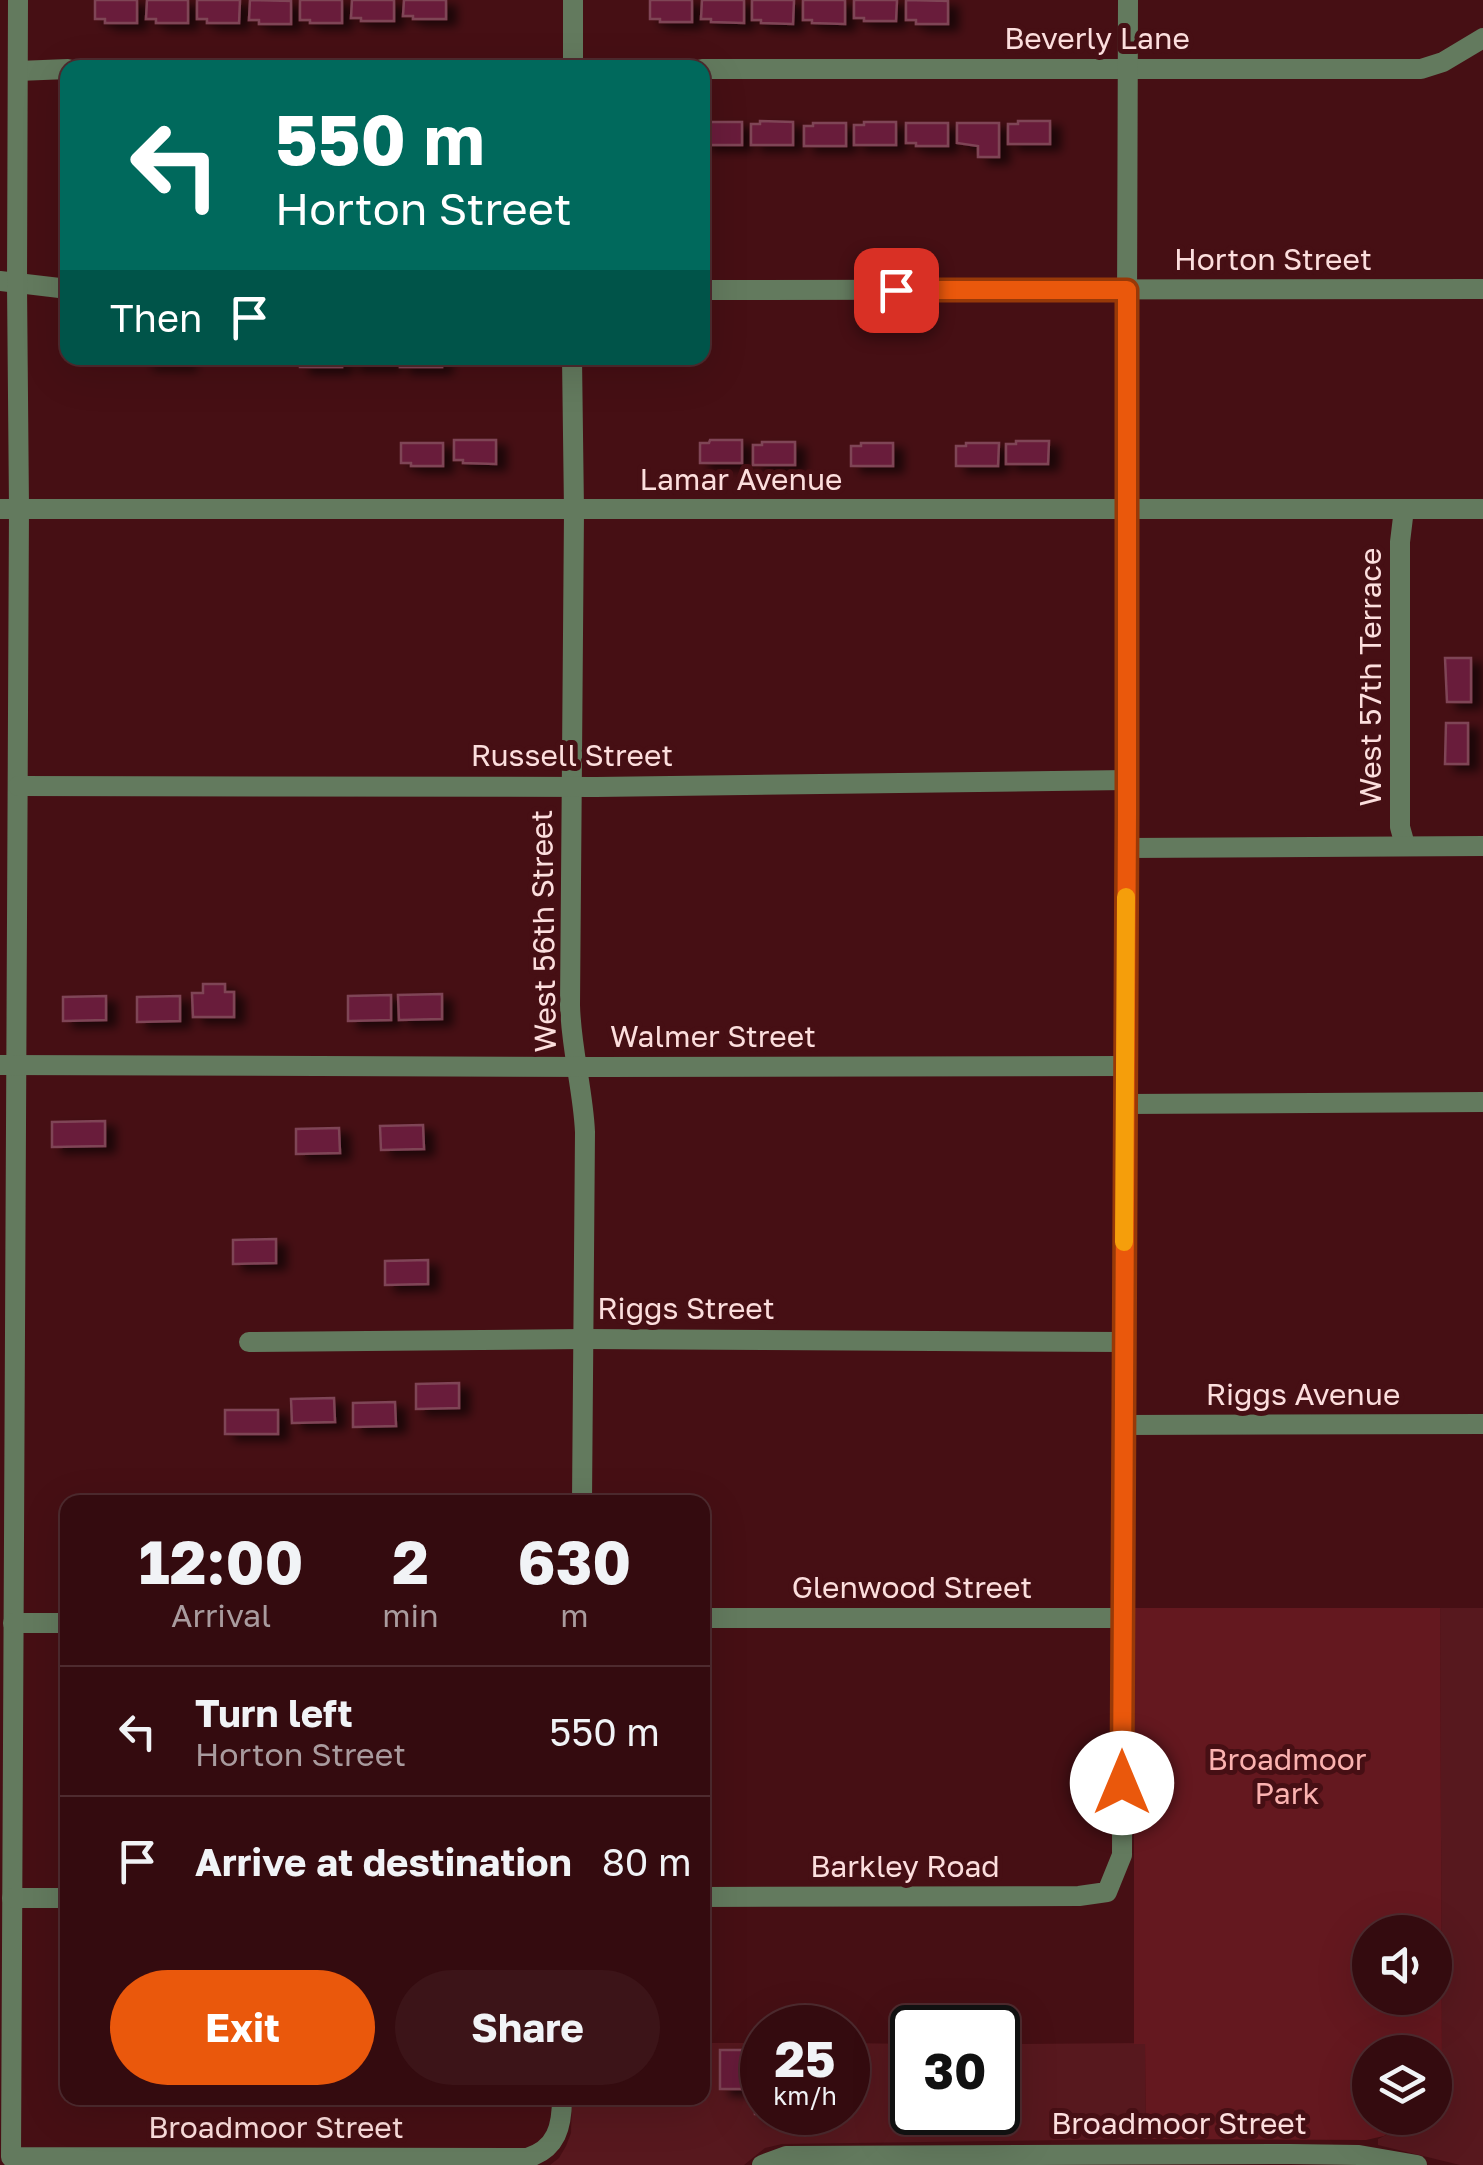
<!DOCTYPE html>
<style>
body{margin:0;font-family:"Golos Text",sans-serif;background:#3c1418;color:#f1f3f6;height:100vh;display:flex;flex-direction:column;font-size:38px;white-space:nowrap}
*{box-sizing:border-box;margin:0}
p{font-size:32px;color:#a99b9e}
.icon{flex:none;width:55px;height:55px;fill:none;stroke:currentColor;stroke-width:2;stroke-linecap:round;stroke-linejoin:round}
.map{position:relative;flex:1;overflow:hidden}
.side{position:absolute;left:60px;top:1495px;width:650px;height:610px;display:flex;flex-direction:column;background:#340b0f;border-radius:20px;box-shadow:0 10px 40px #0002,0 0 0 2px #4e2b2f}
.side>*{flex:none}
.hud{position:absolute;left:60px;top:60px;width:650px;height:305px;border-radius:20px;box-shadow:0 10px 40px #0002,0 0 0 2px #4e2b2f;background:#00695c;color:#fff;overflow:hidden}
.buttons{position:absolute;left:1352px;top:1915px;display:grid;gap:20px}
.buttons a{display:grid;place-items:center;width:100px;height:100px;border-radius:50%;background:#340b0f;box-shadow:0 10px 40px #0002,0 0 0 2px #4e2b2f;font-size:50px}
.speed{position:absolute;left:740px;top:2005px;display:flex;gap:20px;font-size:50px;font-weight:700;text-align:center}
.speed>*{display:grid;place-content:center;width:130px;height:130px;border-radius:50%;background:#340b0f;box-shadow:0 10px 40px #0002,0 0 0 2px #4e2b2f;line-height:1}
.speed small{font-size:25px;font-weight:400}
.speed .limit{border:5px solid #111;border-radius:15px;background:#fff;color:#111}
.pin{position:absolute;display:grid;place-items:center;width:85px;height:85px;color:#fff;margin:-42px;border-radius:20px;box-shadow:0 5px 15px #0006}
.me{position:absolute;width:110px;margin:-55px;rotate:0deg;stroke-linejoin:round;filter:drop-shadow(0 0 8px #0008)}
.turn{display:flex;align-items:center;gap:35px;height:210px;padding:0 50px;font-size:45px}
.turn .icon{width:130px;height:130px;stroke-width:2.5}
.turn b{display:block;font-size:70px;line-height:85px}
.then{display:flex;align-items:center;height:95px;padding:0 50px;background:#0003;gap:20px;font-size:38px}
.eta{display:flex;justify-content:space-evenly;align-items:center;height:170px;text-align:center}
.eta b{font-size:60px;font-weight:700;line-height:70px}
.primary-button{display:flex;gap:20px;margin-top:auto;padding:20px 50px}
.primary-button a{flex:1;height:115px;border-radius:60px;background:#ea580c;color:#fff;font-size:40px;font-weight:700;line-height:115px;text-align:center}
.primary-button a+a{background:#3c1418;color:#f1f3f6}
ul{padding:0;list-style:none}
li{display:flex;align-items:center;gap:30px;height:130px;padding:0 50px;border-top:2px solid #4e2b2f}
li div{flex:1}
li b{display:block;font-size:38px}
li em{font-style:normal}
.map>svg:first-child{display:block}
.built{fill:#57181e}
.green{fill:#64181f;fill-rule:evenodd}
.building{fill:#691b3a;stroke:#7f4457;stroke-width:2.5;filter:url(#shadow)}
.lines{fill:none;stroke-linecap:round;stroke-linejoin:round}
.minor{stroke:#637a5e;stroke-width:20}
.tertiary{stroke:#637a5e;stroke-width:20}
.route-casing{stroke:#983908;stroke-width:25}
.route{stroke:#ea580c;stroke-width:18}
.slow{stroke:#f59e0b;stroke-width:18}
.labels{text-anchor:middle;stroke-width:10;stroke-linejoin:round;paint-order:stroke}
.street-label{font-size:30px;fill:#fcdedd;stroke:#460f14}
.park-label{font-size:30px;fill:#fbb2b0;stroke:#460f14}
</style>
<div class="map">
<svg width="1483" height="2165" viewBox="0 0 1483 2165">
<defs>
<filter id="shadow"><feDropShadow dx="10" dy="6" stdDeviation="5" flood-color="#0009"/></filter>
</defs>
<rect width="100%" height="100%" fill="#460f14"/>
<g class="built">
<path d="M 1440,1608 L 1483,1608 L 1483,2165 L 1460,2165 L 1378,2145 L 1378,2139 L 1390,2133 L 1407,2118 L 1435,2118 L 1435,2085 L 1442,2071 Z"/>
<path d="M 703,2043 L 762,2043 L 762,2112 L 848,2112 L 848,2043 L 912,2044 L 912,2112 L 998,2112 L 998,2044 L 1145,2043 L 1146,2139 L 782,2144 L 765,2148 L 744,2165 L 550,2165 L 559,2158 L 566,2146 L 571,2133 L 572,2098 L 702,2098 Z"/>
</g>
<path class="green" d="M 1134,1608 L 1440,1608 L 1442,2065 L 1435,2085 L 1435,2052 L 1370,2052 L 1370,2118 L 1407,2118 L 1384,2136 L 1366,2140 L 1146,2139 L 1145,2044 L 1134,2044 ZM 1370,1932 L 1435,1932 L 1435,1998 L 1370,1998 Z"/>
<g class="building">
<path d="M 95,0 L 137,0 L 137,23 L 105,23 L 105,19 L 95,19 Z"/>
<path d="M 147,0 L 188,0 L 188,23 L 156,23 L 156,19 L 146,19 Z"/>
<path d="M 197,0 L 240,0 L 239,23 L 207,23 L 207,19 L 197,19 Z"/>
<path d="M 250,0 L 291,1 L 291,24 L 259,24 L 259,20 L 249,20 Z"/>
<path d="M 300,0 L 342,0 L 342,23 L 310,23 L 310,20 L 300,20 Z"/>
<path d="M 352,0 L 394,0 L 394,21 L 361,21 L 361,18 L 351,18 Z"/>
<path d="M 404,0 L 446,0 L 446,19 L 413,19 L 413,16 L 403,16 Z"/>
<path d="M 650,0 L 692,0 L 692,22 L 660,22 L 660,19 L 650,19 Z"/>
<path d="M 702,0 L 744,0 L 744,23 L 711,22 L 711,19 L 701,19 Z"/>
<path d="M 752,0 L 794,0 L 793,24 L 761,23 L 761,20 L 752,20 Z"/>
<path d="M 803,0 L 845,0 L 845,24 L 812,23 L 812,20 L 803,20 Z"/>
<path d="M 854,0 L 897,0 L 896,21 L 864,21 L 864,18 L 854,18 Z"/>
<path d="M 906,0 L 948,1 L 948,24 L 916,24 L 916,20 L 906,20 Z"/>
<path d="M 760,121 L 793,122 L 793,145 L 751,145 L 751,124 L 760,124 Z"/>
<path d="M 1018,121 L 1050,121 L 1050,144 L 1008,144 L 1008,124 L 1018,124 Z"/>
<path d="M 710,122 L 742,122 L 742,145 L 702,145 L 702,125 L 710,125 Z"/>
<path d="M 864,122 L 896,122 L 896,145 L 854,145 L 854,125 L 864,125 Z"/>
<path d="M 813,123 L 846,123 L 846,146 L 804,146 L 804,126 L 813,126 Z"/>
<path d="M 906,123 L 948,123 L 948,146 L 916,146 L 916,143 L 906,143 Z"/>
<path d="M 957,123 L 999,123 L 999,157 L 978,157 L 978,146 L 957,143 Z"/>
<path d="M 144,358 L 186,358 L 186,364 L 144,363 Z"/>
<rect x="300" y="358" width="42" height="9"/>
<path d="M 350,358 L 392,358 L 391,365 L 350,365 Z"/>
<rect x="400" y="358" width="42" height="9"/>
<path d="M 454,440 L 496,440 L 496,464 L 463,463 L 463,460 L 454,460 Z"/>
<path d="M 710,440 L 742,440 L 742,463 L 700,463 L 700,443 L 709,443 Z"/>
<path d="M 1016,441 L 1049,441 L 1048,464 L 1006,464 L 1006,444 L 1016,444 Z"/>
<path d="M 762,442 L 795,442 L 795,465 L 753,465 L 753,445 L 762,445 Z"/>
<path d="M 401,443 L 443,443 L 443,466 L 411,466 L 411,463 L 401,463 Z"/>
<path d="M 861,443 L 893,443 L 893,466 L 851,466 L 851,446 L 861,446 Z"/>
<path d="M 966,443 L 999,443 L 998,466 L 956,466 L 956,446 L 966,446 Z"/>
<path d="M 1445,658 L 1471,658 L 1471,702 L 1447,702 Z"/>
<path d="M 1446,723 L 1468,723 L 1468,764 L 1445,764 Z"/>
<path d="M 203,984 L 225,984 L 225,992 L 234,992 L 234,1017 L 193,1017 L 192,993 L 203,993 Z"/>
<path d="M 442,994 L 442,1019 L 399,1020 L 398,995 Z"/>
<path d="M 391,995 L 391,1020 L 348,1021 L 348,996 Z"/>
<path d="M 106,996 L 106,1020 L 63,1021 L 63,997 Z"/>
<path d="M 180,996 L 180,1021 L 137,1022 L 137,997 Z"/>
<path d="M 105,1121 L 105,1146 L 52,1147 L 52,1122 Z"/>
<path d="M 423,1125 L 424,1149 L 381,1150 L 380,1126 Z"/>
<path d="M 339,1128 L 340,1153 L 296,1154 L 296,1129 Z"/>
<path d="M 276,1239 L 276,1263 L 233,1264 L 233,1240 Z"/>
<path d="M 428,1260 L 428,1284 L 385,1285 L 385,1261 Z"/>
<path d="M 459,1383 L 459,1408 L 416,1409 L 416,1384 Z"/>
<path d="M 334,1398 L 335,1422 L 292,1423 L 291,1399 Z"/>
<path d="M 395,1402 L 396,1426 L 353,1427 L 353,1403 Z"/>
<rect x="225" y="1410" width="53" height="24"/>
<path d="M 720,2050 L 762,2050 L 762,2112 L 791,2114 L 755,2114 L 755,2089 L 720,2089 Z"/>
</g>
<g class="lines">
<g class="minor">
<path d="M 573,68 L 573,0"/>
<path d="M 702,69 L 1421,69 L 1443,62 L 1483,38"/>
<path d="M 18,71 L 68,69"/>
<path d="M 0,281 L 68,289"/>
<path d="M 702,290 L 1483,289"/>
<path d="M 572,358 L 574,511 L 570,1005 C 571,1049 583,1089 585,1132 L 582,1502"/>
<path d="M 19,508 L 11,2157 L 527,2158 C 557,2149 562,2126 562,2098"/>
<path d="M 1404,509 L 1400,542 L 1400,827 L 1405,845"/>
<path d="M 18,786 L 596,787 L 1127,780"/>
<path d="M 1127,848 L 1483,846"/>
<path d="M 0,1065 L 596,1067 L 1125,1066"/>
<path d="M 1126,1104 L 1483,1102"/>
<path d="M 249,1342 L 584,1339 L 1122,1342"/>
<path d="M 1124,1425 L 1483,1424"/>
<path d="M 702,1618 L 1121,1618"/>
<path d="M 13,1623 L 68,1623"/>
<path d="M 702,1897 L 1079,1896 L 1107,1892 L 1122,1855 L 1128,0"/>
<path d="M 12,1898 L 68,1898"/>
<path d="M 762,2165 L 786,2156 L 1290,2154 L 1359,2155 L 1417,2165"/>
</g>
<g class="tertiary">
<path d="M 18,0 L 17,285 L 19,508"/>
<path d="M 0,509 L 1483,509"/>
</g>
</g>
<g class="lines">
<defs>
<path id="route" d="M 896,290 L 1127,290 L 1127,814 L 1122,1783"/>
</defs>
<use href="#route" class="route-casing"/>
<use href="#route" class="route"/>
<path class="slow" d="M 1124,1242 L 1126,897"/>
</g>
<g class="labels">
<g class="street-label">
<text x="1097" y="49">Beverly Lane</text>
<text x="1273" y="270">Horton Street</text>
<text x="741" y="490">Lamar Avenue</text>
<text transform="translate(1371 677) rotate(-90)" y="10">West 57th Terrace</text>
<text x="572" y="766">Russell Street</text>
<text transform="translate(544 931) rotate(-91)" y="10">West 56th Street</text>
<text x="713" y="1047">Walmer Street</text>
<text x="686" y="1319">Riggs Street</text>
<text x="1303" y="1405">Riggs Avenue</text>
<text x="912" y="1598">Glenwood Street</text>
<text x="905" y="1877">Barkley Road</text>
<text x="1179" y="2134">Broadmoor Street</text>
<text x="276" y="2138">Broadmoor Street</text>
</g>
<g class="park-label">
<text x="1287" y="1770">Broadmoor<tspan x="1287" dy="34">Park</tspan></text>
</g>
</g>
</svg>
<div class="buttons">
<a><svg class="icon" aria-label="sound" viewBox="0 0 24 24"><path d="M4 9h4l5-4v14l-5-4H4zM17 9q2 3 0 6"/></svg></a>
<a><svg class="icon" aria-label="layers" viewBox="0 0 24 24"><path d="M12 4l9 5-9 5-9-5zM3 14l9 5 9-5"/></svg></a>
</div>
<div class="speed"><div>25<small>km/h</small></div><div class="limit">30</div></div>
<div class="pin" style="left:896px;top:290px;background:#d93025"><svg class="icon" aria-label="arrive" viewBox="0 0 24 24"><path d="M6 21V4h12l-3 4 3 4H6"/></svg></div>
<svg class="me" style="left:1122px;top:1783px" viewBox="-20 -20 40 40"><circle r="19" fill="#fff"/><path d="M0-13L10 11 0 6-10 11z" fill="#ea580c"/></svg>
<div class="hud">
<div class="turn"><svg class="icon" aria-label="left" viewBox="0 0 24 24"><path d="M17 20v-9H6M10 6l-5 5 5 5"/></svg><div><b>550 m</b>Horton Street</div></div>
<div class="then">Then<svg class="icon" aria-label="arrive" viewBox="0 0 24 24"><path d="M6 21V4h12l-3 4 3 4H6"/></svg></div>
</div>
<section class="side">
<div class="eta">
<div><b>12:00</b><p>Arrival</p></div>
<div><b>2</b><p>min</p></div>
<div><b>630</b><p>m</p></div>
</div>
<ul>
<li><svg class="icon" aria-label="left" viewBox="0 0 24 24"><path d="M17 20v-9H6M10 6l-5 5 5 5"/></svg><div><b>Turn left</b><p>Horton Street</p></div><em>550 m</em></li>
<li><svg class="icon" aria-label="arrive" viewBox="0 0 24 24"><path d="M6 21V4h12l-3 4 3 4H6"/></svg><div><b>Arrive at destination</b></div><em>80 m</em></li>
</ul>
<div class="primary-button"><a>Exit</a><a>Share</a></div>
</section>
</div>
